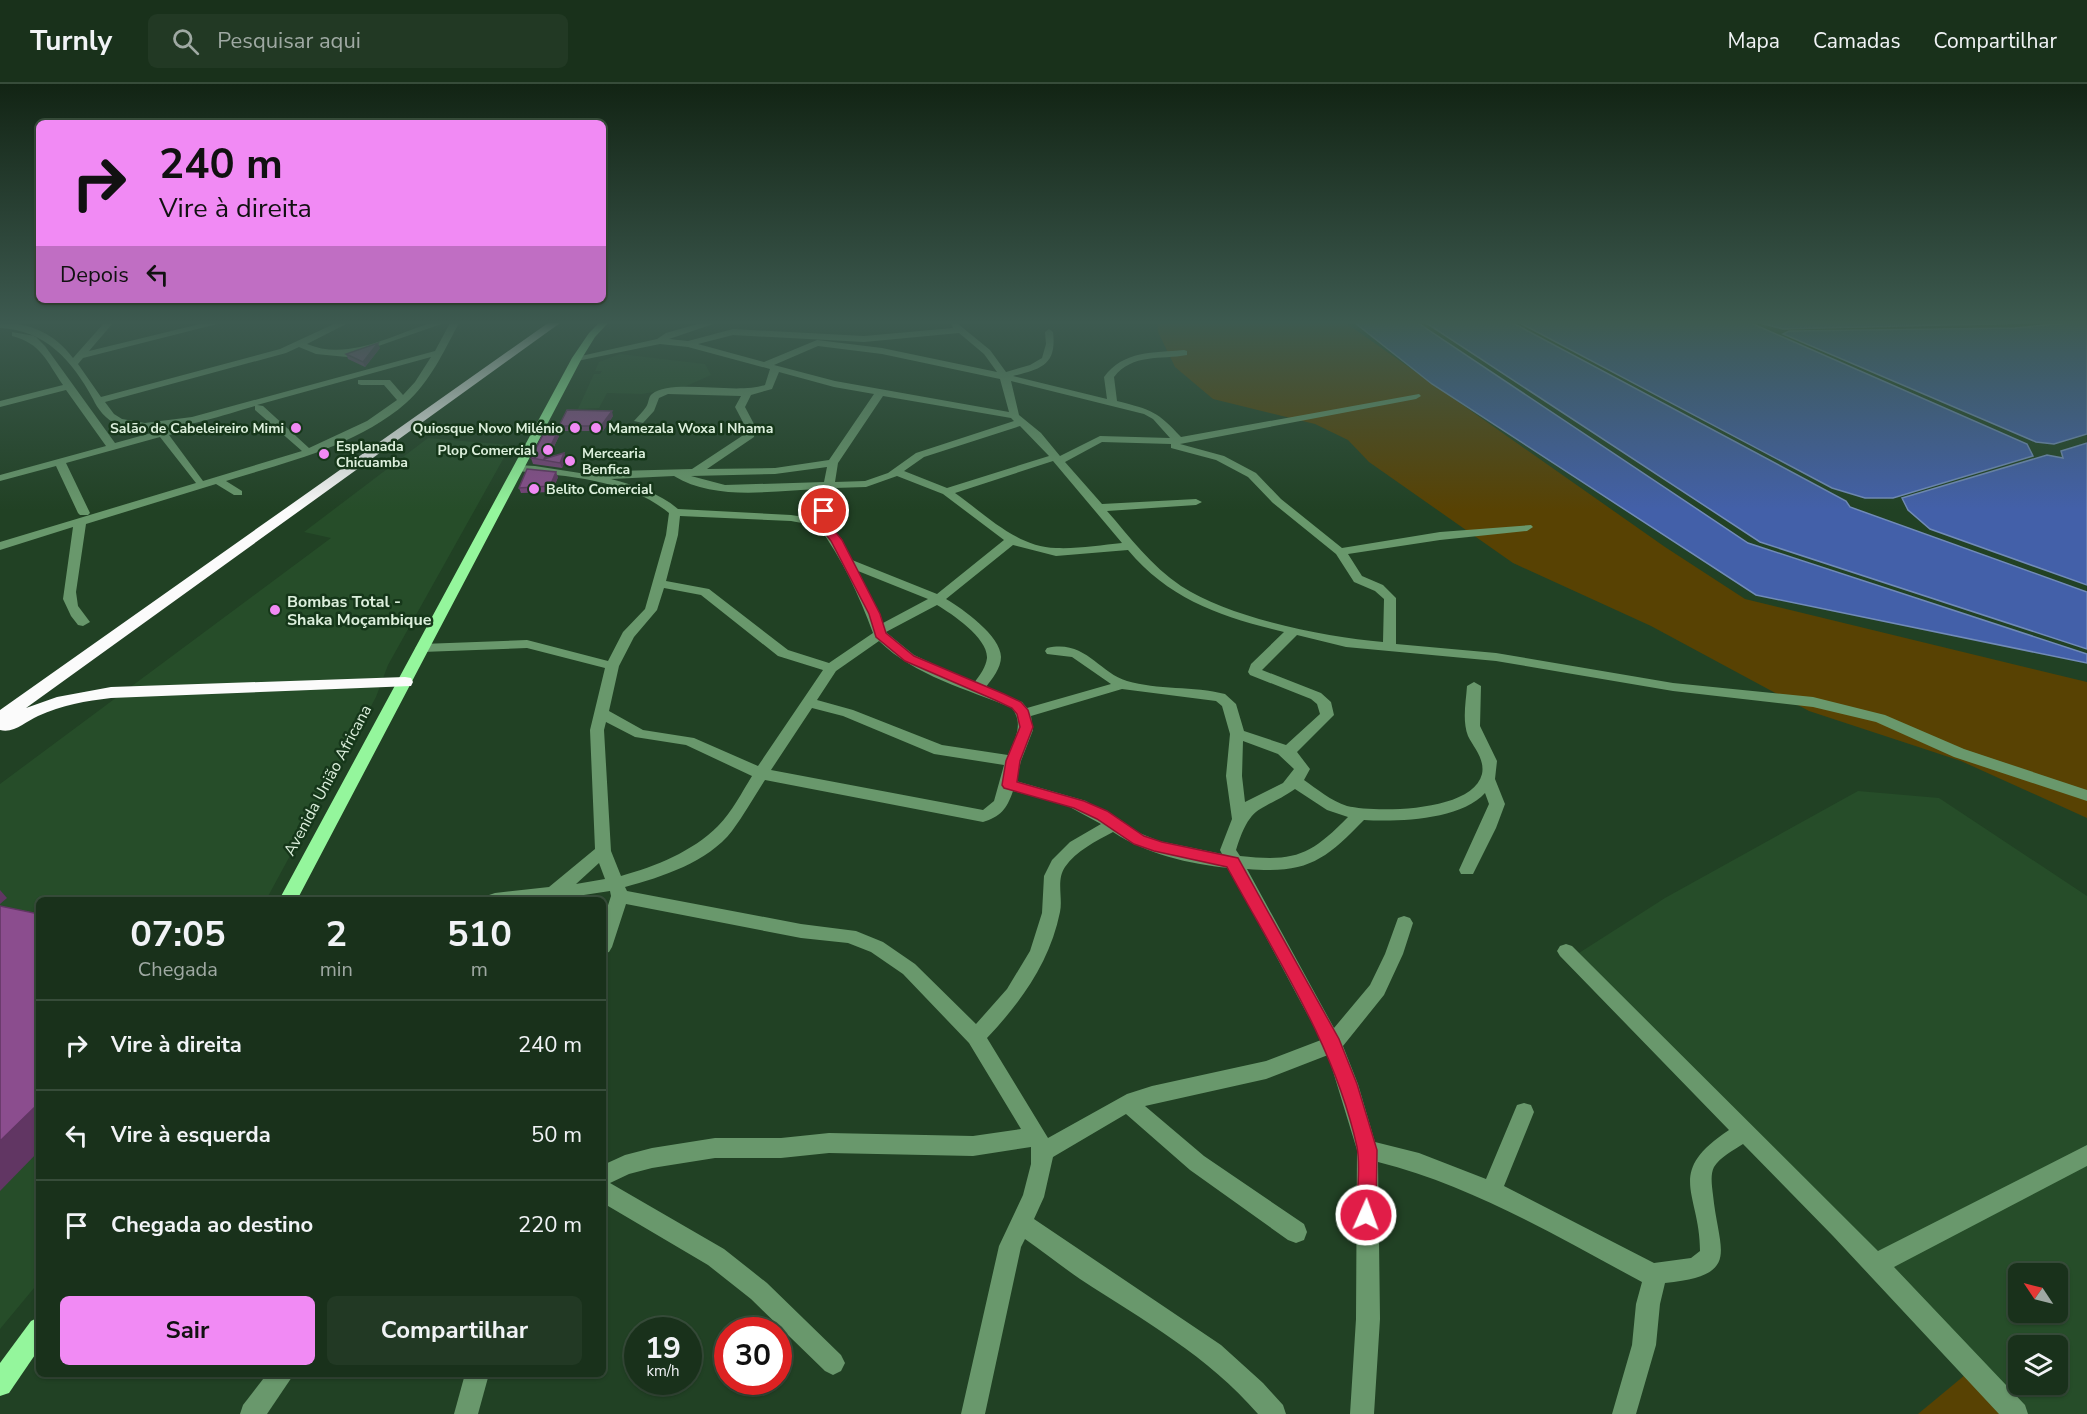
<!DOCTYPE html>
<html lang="pt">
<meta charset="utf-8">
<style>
body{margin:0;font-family:"Nunito Sans",sans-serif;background:#223924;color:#f1f3f6;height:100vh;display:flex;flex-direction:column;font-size:22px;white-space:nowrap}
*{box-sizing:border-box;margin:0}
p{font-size:20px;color:#9fa9a3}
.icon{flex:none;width:33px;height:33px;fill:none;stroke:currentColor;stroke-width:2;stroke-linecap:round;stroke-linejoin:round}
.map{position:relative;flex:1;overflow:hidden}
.side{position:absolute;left:36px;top:813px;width:570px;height:480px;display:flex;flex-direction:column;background:#19311b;border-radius:9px;box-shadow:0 2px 4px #0004,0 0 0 2px #374c3a}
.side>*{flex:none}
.top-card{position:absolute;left:36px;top:36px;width:570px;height:183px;border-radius:9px;box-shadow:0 2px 4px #0004,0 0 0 2px #374c3a;background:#f18af4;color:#111;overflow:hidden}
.needle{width:39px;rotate:305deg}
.buttons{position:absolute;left:2008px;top:1179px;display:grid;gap:12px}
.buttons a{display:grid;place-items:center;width:60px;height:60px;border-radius:9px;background:#19311b;box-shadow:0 2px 4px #0004,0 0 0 2px #374c3a;font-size:30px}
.speed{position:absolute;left:624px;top:1233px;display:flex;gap:12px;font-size:30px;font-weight:700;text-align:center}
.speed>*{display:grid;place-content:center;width:78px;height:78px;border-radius:50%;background:#19311b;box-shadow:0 2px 4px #0004,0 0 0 2px #374c3a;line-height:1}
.speed small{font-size:15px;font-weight:400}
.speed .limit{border:9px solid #d22;background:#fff;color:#111}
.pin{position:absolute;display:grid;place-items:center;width:51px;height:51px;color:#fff;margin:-26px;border:3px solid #fff;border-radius:50%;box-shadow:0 2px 6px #0007}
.me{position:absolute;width:66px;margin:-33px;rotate:2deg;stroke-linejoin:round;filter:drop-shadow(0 0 4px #0008)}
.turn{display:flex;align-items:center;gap:21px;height:126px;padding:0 24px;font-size:27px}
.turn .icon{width:78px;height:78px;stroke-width:2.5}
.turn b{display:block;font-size:42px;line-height:51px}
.then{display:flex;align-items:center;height:57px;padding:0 24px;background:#0003;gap:12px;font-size:22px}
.eta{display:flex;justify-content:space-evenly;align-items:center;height:102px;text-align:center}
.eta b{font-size:36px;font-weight:700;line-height:42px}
.primary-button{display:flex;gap:12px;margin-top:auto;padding:12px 24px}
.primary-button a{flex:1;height:69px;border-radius:9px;background:#f18af4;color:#111;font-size:24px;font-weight:700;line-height:69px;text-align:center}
.primary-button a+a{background:#223924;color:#f1f3f6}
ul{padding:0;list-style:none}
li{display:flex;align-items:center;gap:18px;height:90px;padding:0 24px;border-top:2px solid #374c3a}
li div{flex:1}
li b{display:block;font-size:22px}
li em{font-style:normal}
header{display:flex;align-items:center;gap:36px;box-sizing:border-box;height:84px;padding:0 30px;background:#19311b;border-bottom:2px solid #374c3a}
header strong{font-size:28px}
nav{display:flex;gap:33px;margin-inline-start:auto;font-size:21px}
.search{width:420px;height:54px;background:#223924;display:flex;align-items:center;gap:15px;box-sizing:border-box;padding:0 21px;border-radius:9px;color:#9fa9a3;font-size:22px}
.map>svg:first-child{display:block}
.built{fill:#264d29;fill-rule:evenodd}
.green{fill:#584203}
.water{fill:#4360a9;stroke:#718bb8;stroke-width:1.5}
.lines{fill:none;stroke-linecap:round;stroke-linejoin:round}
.minor{fill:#69986c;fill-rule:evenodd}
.major{fill:#94f69c;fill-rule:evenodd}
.highway{fill:#fbfbfb;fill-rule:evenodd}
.wall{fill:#78427a}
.shaded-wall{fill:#613663}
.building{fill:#8b4d8e;stroke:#613663;stroke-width:1.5}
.route{fill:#e11d48;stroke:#92132f;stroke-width:1.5}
.poi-dot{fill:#f18af4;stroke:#16371a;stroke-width:2}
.labels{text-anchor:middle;stroke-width:5;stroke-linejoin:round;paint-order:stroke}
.far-poi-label{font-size:14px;font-weight:bold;fill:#dcefdc;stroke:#16371a;text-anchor:start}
.poi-label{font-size:16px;font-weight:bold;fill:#dcefdc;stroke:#16371a;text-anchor:start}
.street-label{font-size:16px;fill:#dcefdc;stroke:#16371a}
</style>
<header>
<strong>Turnly</strong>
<div class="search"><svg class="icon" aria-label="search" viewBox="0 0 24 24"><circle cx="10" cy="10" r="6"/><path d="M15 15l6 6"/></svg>Pesquisar aqui</div>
<nav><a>Mapa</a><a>Camadas</a><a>Compartilhar</a></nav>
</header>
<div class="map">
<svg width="2087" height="1330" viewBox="0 0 2087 1330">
<rect width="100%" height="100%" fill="#214124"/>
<g class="built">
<path d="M 620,270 L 705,280 L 711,291 L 684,303 L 642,310 L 607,309 L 599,324 L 578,325 L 594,290 L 600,290 L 602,287 L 595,287 L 599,278 Z"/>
<path d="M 428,354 L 511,361 L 388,581 L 376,613 L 266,816 L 39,816 L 39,1198 L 0,1245 L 0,700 L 331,454 L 304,448 Z"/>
<path d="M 1858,707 L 1939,714 L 2087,812 L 2087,1330 L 2016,1330 L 1568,876 L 1665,814 ZM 2019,1190 L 2058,1190 L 2058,1228 L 2019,1228 ZM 2019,1262 L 2058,1262 L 2058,1300 L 2019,1300 Z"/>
</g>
<g class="green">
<path d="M 1158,239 L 1346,239 L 1665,463 L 1745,515 L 2087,598 L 2087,734 L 1961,677 L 1809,627 L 1651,542 L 1513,479 L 1369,378 L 1348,356 L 1315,340 L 1213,315 L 1175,283 L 1158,248 Z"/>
<path d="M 1971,1286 L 2017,1330 L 1918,1330 Z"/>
</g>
<g class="water">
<path d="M 1355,239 L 1418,239 L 1748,459 L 2087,570 L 2087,579 L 1756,511 L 1432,300 Z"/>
<path d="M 1426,239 L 1513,239 L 1846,417 L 1850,423 L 2087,508 L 2087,565 L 1760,458 Z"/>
<path d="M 1520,239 L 1751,239 L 2027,360 L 2033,372 L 1893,414 L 1865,414 L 1832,404 Z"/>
<path d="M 1760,239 L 2027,239 L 1783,245 Z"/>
<path d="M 2066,239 L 2087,239 L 2087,350 L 2054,360 L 2036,358 L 1783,250 L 1789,247 L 2015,244 Z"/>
<path d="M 2087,359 L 2087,501 L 1930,445 L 1908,426 L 1902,414 L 2047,371 L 2063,374 L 2061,367 Z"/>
</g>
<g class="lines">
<g class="minor">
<path d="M 0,239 C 31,239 54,249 73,274 L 104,239 L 113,239 L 89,267 L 204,239 L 221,239 L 83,274 L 78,280 L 101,313 L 280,265 L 336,239 L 348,239 L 307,260 C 347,277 391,252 430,239 L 444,239 L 347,273 L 316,270 L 299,263 L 286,269 L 105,318 L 114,330 L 122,335 L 145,339 L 192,333 L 435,267 L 450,239 L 459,239 C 444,267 430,298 406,319 C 357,362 287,378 226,397 L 242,407 L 242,411 L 234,411 L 216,400 L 86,440 L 76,508 L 78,522 L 90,538 L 83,542 L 78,541 L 71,532 L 63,515 L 73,443 L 0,466 L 0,458 L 196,399 L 160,353 L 66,379 L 90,429 L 88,431 L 80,431 L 78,429 L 56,382 L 0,397 L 0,391 L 106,362 L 66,306 L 0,323 L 0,317 L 63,301 C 47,278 41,259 12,252 L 12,248 L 35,252 L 45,262 L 115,359 L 162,346 L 176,345 L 176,349 L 169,351 L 203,397 L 302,367 L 255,326 L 255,322 C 213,334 161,354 117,340 C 106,336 97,324 93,315 C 72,276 45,246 0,244 ZM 431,273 L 415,298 L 403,311 L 390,296 L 358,296 L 358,300 L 361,301 L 384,301 L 397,316 L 367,337 L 309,364 L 263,322 L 257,321 Z"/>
<path d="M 701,239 L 716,239 L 669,255 L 688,257 L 733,245 L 864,252 L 953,244 L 951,239 L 957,239 L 990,266 L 1006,288 L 1030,281 L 1042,274 L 1046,260 L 1045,248 L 1049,245 L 1053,248 C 1057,281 1041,285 1013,292 L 1107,315 L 1104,293 C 1124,266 1153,269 1184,266 L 1187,267 L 1187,271 C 1160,276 1133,269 1114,293 L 1117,317 C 1152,326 1157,327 1181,353 L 1419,310 L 1421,312 L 1416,315 L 1180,360 L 1224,372 L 1256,389 L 1281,415 L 1342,464 L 1440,448 L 1531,441 L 1533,443 L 1527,447 L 1440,456 L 1348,470 L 1362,492 L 1383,501 L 1396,514 L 1396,560 L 1496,569 L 1673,599 L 1813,613 L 1885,631 L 1964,665 L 2087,706 L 2087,717 L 1954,673 L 1876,638 L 1813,623 L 1673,607 L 1496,577 L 1346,563 L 1297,551 L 1262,586 L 1321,609 L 1331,618 L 1334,631 L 1297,668 L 1310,685 L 1304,696 C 1317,705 1331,717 1347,722 C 1376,729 1473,728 1482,690 C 1485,675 1474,664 1468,652 C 1462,636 1466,618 1467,602 L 1474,598 L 1481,602 L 1480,642 L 1497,677 L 1495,695 L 1505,720 L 1496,744 L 1473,790 L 1461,790 L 1459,786 L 1489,720 L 1485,709 C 1461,736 1398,738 1364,736 C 1324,777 1307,790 1247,785 L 1334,944 L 1370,901 L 1385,870 L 1398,834 L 1404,832 L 1410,834 L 1413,839 L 1403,870 L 1384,911 L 1343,962 L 1358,1000 L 1375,1058 L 1419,1069 L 1486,1095 L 1517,1021 L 1524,1019 L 1531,1021 L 1534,1028 L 1504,1102 L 1654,1179 L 1691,1174 L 1700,1167 C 1700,1108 1664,1089 1729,1046 L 1560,872 L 1557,867 L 1560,862 L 1566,860 L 1572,862 L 1878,1167 L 2087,1061 L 2087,1082 L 1894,1183 L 2025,1321 L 2028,1330 L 1999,1330 L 1833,1152 L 1743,1060 C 1734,1066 1720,1073 1714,1083 C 1710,1091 1712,1102 1713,1111 C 1719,1169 1742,1191 1665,1199 L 1660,1220 L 1656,1261 L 1636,1330 L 1612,1330 L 1632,1261 L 1636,1220 L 1642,1198 C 1556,1152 1473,1102 1378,1078 L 1380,1235 L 1374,1330 L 1350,1330 L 1356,1235 L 1357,1066 L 1328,971 L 1266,995 L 1145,1022 L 1204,1072 L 1304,1140 L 1307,1148 L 1304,1156 L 1296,1159 L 1288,1156 L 1190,1086 L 1126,1030 L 1053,1073 L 1044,1113 L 1034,1135 L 1221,1261 L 1263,1299 L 1283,1321 L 1286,1330 L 1258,1330 C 1208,1272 1143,1236 1080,1195 C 1061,1182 1044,1168 1025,1155 L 1021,1163 L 985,1330 L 961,1330 L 999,1162 L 1023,1111 L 1031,1080 L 1031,1063 L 973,1072 L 829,1069 L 781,1074 L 715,1074 L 652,1084 L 629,1090 L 610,1099 L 724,1165 L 767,1199 L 841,1271 L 845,1279 L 841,1287 L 833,1291 L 825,1287 L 751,1215 L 708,1181 L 603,1119 L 603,1081 L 625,1071 L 652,1064 L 715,1054 L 781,1054 L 829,1049 L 973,1052 L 1021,1045 L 969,959 L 903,890 L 871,868 L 848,859 L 801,854 L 626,820 L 612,863 L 609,868 L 603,870 L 603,837 L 611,812 L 610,807 L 551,816 L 486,816 L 489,811 L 495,809 L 549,803 L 595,765 L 590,646 L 605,584 L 527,564 L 422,568 L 415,564 L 422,560 L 527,556 L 608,577 L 623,548 L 645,525 L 666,451 L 669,429 C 630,396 567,392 518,387 L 513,384 L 518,381 L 535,382 L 599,392 L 616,387 L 692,385 L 745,350 L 745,342 L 735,323 L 741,312 L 668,310 L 659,314 L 654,327 L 643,339 L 634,337 C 638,332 643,328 646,323 C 649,319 648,313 652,310 C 671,294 736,311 765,301 L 770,285 L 688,263 L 660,260 L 577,277 L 572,274 L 657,255 L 666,249 ZM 959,249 L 984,270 L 997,288 L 882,264 L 817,256 L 764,278 L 698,260 L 733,251 L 864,258 ZM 818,262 L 882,270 L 1000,295 L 1009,328 L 835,297 L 774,281 ZM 779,288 L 834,303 L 874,310 L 829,376 L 775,384 L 707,385 L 754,353 L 755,342 L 745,323 L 751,311 L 772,305 ZM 1011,297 L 1144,330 L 1153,335 L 1170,354 L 1100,352 L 1060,372 L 1041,349 L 1019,331 ZM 883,312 L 1011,334 L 1014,337 L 916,369 L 888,389 L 865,397 L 835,398 L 838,379 ZM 1020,342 L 1049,372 L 947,404 L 904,387 L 924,373 ZM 1102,358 L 1171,360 L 1171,364 L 1216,376 L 1248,393 L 1273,419 L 1336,470 L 1354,498 L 1375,507 L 1384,515 L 1383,558 C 1324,553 1230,534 1181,502 C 1151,482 1130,453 1107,427 L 1196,421 L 1202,418 L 1196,415 L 1102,420 L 1065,378 ZM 1053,377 L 1122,459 C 1101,461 1078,465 1056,464 C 1017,463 986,431 955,409 ZM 827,383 L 824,398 L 725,401 L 691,392 L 775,390 ZM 674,392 C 716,418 776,406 823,405 L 817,435 L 791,431 L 678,425 C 658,408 636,402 611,395 ZM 897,392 L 943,410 L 1004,456 L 937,510 L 852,476 L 828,439 L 834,404 L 866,403 ZM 680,432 L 791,437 L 818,442 C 842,474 859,511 873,549 L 829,579 L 788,566 L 709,505 L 666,497 L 678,451 ZM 1013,461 L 1056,472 L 1128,466 C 1170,516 1222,533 1284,548 L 1251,580 L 1248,588 L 1250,591 L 1311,615 L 1317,620 L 1320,630 L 1286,661 L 1244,647 L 1236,620 L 1225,610 C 1194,602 1157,606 1127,597 C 1098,588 1085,555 1047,564 L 1045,567 L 1047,570 L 1072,573 L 1111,600 L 1027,624 L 1022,618 L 986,603 C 992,595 1001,584 1001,573 C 1001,552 963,525 946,515 ZM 858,487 L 928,515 L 883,539 ZM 664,504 L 701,511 L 778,572 L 823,586 L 758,682 L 694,654 L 643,646 L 609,627 L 619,582 L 634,553 L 657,526 ZM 937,521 C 952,530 988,554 987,574 C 986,583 980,591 974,599 L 914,571 L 887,549 L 886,548 ZM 879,557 C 915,592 967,605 1012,624 C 1024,640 1015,655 1008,671 L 942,661 L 853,626 L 817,616 L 836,587 ZM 1122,605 L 1216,617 L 1222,622 L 1230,650 L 1226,692 L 1232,735 L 1220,766 L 1222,770 L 1159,757 L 1137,748 L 1086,717 L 1016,697 L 1021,677 L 1033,646 L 1031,632 ZM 812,624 L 843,632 L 934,670 L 1004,681 L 994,717 L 983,726 L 771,686 ZM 606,638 L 635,653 L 686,661 L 752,692 C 742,708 732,728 718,742 C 692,768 656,782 621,792 L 611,767 L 604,646 ZM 1243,657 L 1278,670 L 1294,685 L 1283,699 L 1245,718 L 1242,692 ZM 765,696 L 983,738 C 1000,733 1007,725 1013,707 L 1066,721 L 1101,740 L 1070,758 L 1052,776 L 1044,792 L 1042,829 L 1030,867 L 1007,905 L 976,940 L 915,880 L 883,858 L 856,847 L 801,840 L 627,807 L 625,803 C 662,793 708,778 732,747 C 744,731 754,713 765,696 ZM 1295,705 L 1327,726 L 1348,733 C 1310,772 1294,778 1240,772 L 1236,766 C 1251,718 1260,729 1295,705 ZM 1113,748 C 1146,770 1189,780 1229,784 L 1321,956 L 1266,977 L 1152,1002 L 1127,1010 L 1048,1054 L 987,954 C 1021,918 1050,878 1060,828 C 1063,814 1056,796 1065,783 C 1076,767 1096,757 1113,748 ZM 599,779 L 605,795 L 576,800 Z"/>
<path d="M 267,1290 L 294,1290 L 267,1330 L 240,1330 L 243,1321 Z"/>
<path d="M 465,1290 L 489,1290 L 478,1330 L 454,1330 Z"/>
</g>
<g class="major">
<path d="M 599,239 L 608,239 L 595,253 L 582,274 L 297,816 L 279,816 L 572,274 L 589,249 Z"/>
<path d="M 39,1233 L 39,1265 L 9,1309 L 0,1312 L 0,1279 L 31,1237 Z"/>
</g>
<path class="highway" d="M 548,239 L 560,239 L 26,624 L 57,613 L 111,603 L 405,593 L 411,594 L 413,598 L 411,602 L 111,614 C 86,617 62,621 38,632 C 26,637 14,650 0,646 L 0,626 Z"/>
</g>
<g class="wall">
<path d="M 380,264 L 365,283 L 348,275 L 346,270 Z"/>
<path d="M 613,332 L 603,347 L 560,347 L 559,342 Z"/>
<path d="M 558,347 L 559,352 L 549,373 L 564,369 L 566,374 L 562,384 L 533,380 L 531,374 Z"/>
<path d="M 558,393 L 552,408 L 521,409 L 519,404 Z"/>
</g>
<g class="shaded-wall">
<path d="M 378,259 L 380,264 L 365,283 L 363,278 Z"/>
<path d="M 612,327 L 613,332 L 603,347 L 601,342 Z"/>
<path d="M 558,347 L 559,352 L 547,377 L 544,375 Z"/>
<path d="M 564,369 L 566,374 L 562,384 L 560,379 Z"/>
<path d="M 556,388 L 558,393 L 552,408 L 550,402 Z"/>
<path d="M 0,806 L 7,814 L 0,820 Z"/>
<path d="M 39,1019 L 39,1067 L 0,1107 L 0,1057 Z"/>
</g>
<g class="building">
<path d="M 378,259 L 363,278 L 346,270 Z"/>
<path d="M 567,326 L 612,327 L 601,342 L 559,342 Z"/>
<path d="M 545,347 L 558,347 L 544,375 L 564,369 L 560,379 L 531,374 Z"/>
<path d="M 527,385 L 556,388 L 550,402 L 519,404 Z"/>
<path d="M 0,822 L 39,830 L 39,1019 L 0,1057 Z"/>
</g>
<linearGradient id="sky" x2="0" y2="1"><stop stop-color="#122414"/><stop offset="0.56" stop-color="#3d5a50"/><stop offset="1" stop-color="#3d5a50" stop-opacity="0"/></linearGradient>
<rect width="2087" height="426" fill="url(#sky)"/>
<path class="route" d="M 820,425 L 829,427 L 828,439 L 842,456 L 880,530 L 886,549 L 914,572 L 1004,610 L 1021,618 L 1028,626 L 1033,643 L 1020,677 L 1017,698 L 1084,717 L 1107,727 L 1144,752 L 1162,758 L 1238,774 L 1339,955 L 1357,1000 L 1377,1066 L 1376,1131 L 1373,1138 L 1366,1141 L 1359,1138 L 1356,1131 C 1357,1110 1361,1084 1357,1063 C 1335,962 1276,873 1227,783 L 1154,767 L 1134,760 L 1097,735 L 1074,724 L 1004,704 L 1002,701 L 1006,677 L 1020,643 L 1017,630 L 1012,624 L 995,616 L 905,577 L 876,553 L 869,530 L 831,457 L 817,439 Z"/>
<g class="poi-dot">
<circle cx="296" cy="344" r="6"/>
<circle cx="575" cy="344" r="6"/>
<circle cx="596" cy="344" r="6"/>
<circle cx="548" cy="366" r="6"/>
<circle cx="324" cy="370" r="6"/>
<circle cx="570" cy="377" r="6"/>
<circle cx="534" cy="405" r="6"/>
<circle cx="275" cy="526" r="6"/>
</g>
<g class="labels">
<g class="far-poi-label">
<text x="284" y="349" text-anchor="end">Salão de Cabeleireiro Mimi</text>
<text x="563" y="349" text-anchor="end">Quiosque Novo Milénio</text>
<text x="608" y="349">Mamezala Woxa I Nhama</text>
<text x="336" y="367">Esplanada<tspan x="336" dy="16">Chicuamba</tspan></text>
<text x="536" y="371" text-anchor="end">Plop Comercial</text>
<text x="582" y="374">Mercearia<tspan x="582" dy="16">Benfica</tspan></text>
<text x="546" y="410">Belito Comercial</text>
</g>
<g class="poi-label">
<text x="287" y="523">Bombas Total -<tspan x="287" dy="18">Shaka Moçambique</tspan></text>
</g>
<g class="street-label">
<text transform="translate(327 696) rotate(-62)" y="6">Avenida União Africana</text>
</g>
</g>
</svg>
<div class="buttons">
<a><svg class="needle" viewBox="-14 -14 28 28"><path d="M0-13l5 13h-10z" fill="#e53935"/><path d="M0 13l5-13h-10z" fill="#9fa9a3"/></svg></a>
<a><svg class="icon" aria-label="layers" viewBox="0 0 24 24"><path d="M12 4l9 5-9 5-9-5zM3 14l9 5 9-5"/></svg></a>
</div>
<div class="speed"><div>19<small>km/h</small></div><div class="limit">30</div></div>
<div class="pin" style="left:824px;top:427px;background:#d93025"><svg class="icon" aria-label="arrive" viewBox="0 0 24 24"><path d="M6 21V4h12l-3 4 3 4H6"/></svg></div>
<svg class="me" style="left:1366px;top:1131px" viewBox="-20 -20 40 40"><circle r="17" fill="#e11d48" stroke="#fff" stroke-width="3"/><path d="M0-11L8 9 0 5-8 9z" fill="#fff"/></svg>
<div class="top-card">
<div class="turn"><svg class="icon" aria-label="right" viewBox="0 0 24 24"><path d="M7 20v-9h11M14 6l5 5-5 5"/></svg><div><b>240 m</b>Vire à direita</div></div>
<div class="then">Depois<svg class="icon" aria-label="left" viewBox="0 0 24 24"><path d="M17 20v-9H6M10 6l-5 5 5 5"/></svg></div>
</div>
<section class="side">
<div class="eta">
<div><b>07:05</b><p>Chegada</p></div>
<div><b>2</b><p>min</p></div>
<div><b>510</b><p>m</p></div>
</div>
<ul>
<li><svg class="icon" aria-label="right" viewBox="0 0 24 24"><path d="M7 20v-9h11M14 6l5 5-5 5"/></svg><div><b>Vire à direita</b></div><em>240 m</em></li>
<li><svg class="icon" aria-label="left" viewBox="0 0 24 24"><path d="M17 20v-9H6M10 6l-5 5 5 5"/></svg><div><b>Vire à esquerda</b></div><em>50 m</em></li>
<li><svg class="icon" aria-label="arrive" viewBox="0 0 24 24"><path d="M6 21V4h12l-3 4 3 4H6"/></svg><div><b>Chegada ao destino</b></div><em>220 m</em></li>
</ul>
<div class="primary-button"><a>Sair</a><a>Compartilhar</a></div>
</section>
</div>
